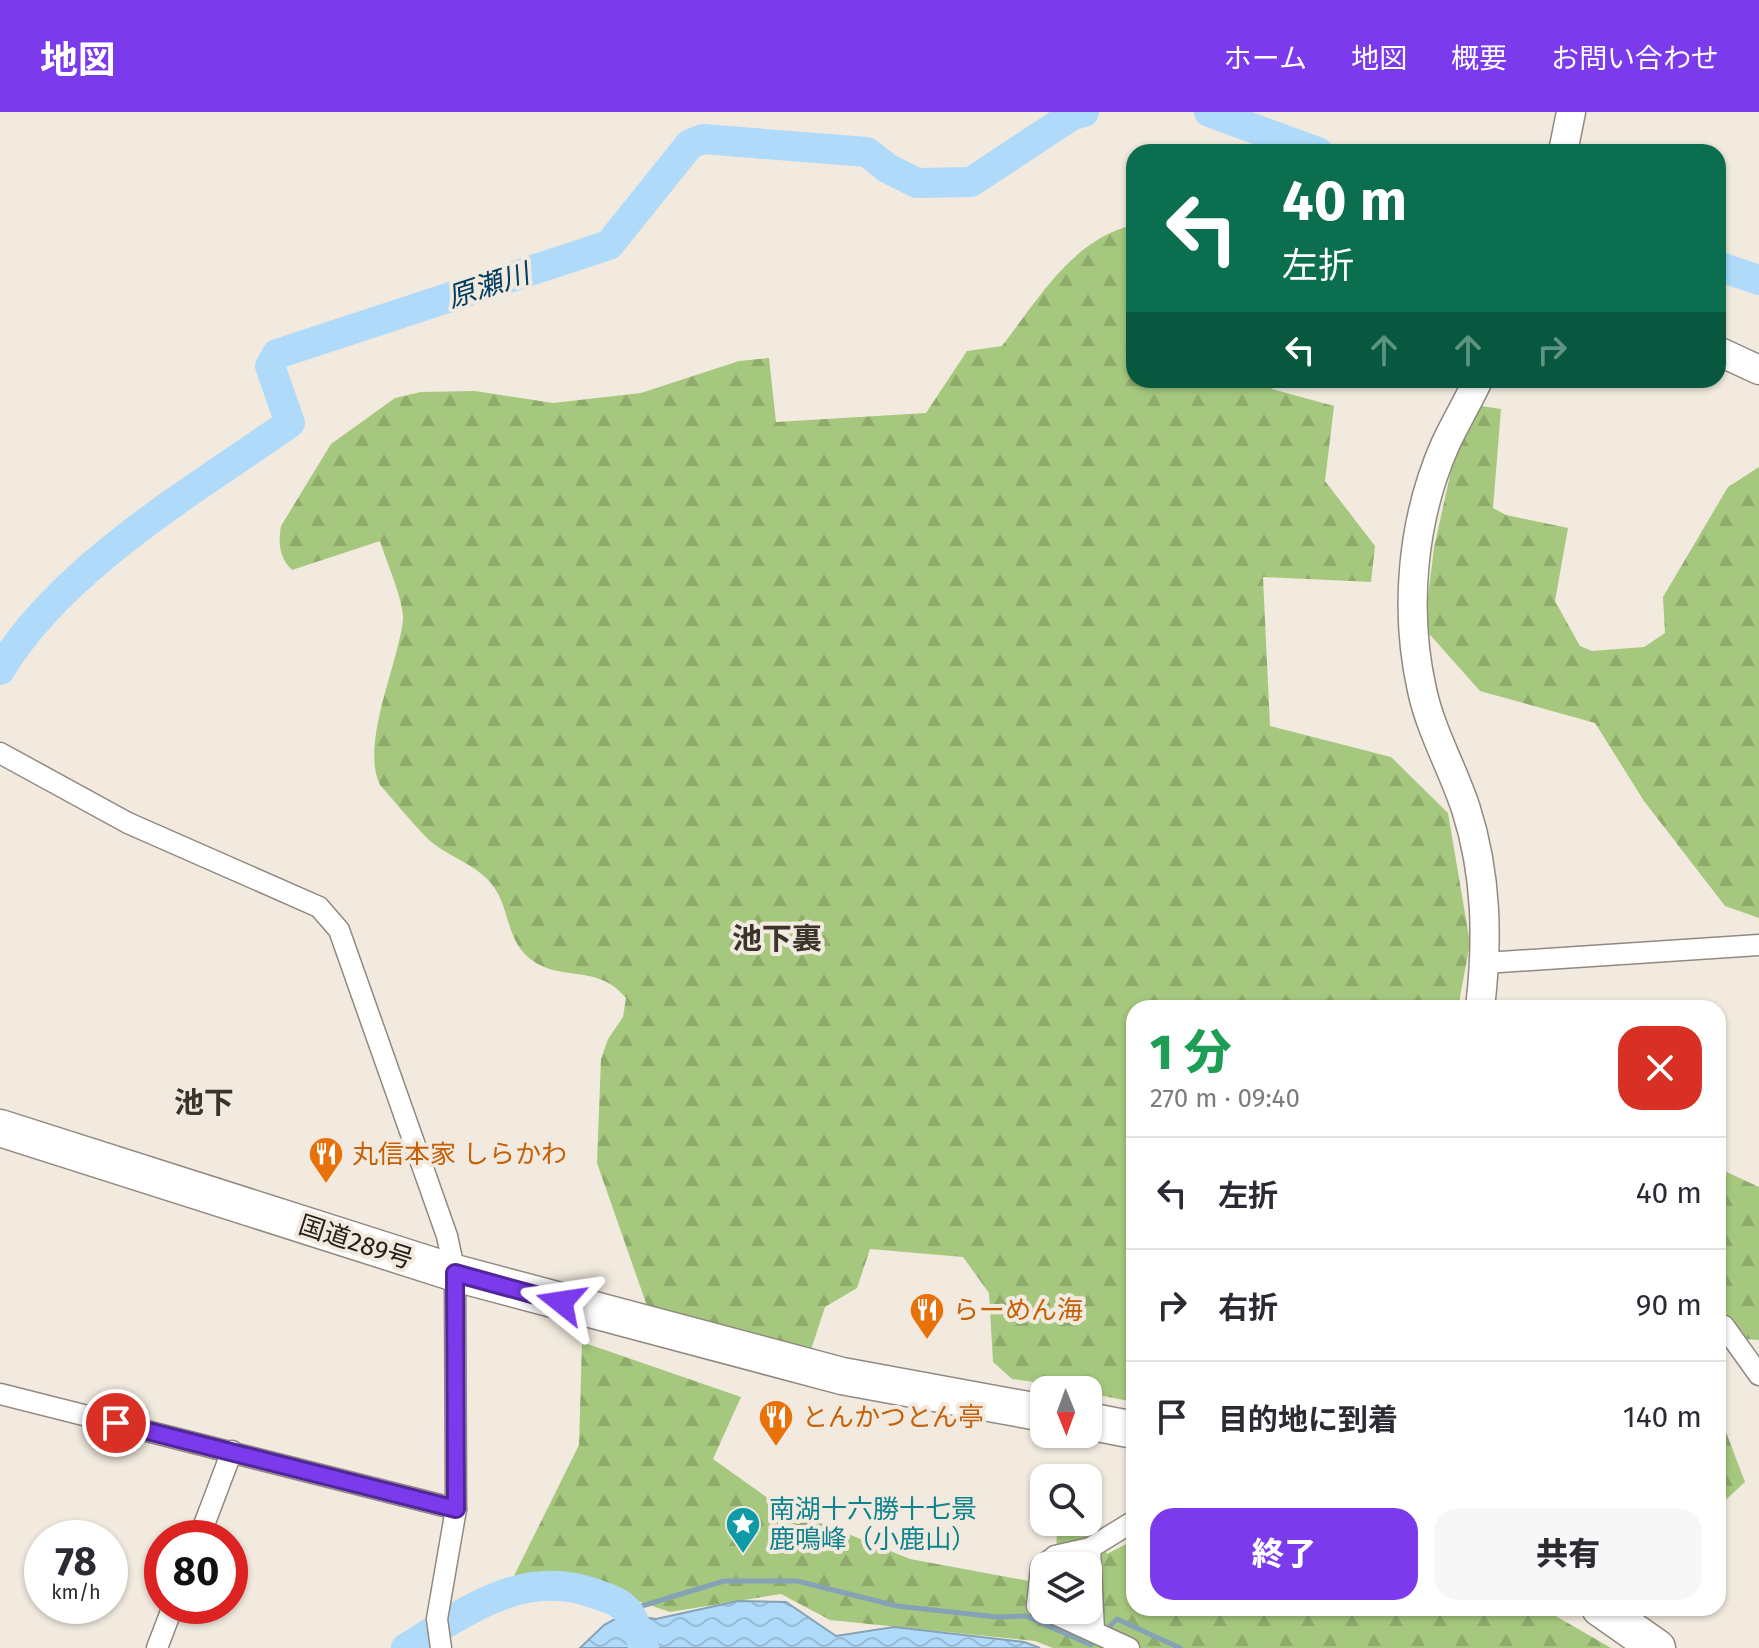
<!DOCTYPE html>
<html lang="ja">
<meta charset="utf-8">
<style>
body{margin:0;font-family:"Fira Sans","Noto Sans JP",sans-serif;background:#f7f7f7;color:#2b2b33;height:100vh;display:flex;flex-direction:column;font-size:30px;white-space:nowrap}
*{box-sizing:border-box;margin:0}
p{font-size:26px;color:#7c7c81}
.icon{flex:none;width:44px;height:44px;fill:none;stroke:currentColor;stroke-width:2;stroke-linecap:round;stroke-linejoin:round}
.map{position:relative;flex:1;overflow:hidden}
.panel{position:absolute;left:1126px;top:888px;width:600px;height:616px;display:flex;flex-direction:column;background:#fff;border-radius:24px;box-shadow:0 2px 6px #0004}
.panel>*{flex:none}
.guide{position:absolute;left:1126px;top:32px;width:600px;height:244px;border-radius:24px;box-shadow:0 2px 6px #0004;background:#0b6e4f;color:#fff;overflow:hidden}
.needle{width:52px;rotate:179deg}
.buttons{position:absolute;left:1030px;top:1264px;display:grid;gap:16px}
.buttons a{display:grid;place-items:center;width:72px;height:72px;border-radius:16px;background:#fff;box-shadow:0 2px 6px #0004;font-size:40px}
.speed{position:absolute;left:24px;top:1408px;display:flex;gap:16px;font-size:40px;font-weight:700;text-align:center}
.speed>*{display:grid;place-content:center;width:104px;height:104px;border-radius:50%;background:#fff;box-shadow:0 2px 6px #0004;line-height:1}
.speed small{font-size:20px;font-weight:400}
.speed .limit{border:12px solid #d22;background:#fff;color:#111}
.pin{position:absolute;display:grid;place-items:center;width:68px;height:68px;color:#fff;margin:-34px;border:4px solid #fff;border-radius:50%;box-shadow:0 2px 8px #0007}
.me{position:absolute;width:88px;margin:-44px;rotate:285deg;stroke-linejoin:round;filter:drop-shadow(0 0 6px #0008)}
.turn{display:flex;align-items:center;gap:28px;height:168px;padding:0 24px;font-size:36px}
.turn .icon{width:104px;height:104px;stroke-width:2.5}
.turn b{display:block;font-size:56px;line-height:68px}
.lanes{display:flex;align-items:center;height:76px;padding:0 24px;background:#0003;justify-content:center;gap:40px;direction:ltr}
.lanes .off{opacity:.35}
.round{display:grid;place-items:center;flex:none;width:84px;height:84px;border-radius:24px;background:#f7f7f7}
.summary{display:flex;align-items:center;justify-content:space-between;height:136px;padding:0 24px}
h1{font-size:48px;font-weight:800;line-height:60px;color:#1e9e55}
.cta{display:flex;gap:16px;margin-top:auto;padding:16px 24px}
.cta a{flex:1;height:92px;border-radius:24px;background:#7c3aed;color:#fff;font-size:32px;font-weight:800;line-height:92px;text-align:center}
.cta a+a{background:#f7f7f7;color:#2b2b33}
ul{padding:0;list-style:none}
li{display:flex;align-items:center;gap:24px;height:112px;padding:0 24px;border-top:2px solid #e1e1e2}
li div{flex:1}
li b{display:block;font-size:30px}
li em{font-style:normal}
header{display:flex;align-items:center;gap:48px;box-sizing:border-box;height:112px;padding:0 40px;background:#7c3aed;color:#fff}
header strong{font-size:38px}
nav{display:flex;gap:44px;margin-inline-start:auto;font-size:28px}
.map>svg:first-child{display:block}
.forest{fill:url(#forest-firs)}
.water{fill:url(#water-waves);stroke:#85a2b7;stroke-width:2}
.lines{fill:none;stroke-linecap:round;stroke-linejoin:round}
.stream{stroke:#85a2b7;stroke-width:5}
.river{stroke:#afdafa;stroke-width:30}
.street-casing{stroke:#91897f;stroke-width:23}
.secondary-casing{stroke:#91897f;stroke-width:31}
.highway-casing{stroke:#91897f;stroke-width:39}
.street{stroke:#fff;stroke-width:20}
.secondary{stroke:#fff;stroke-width:28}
.highway{stroke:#fff;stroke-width:36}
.route-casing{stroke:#51269a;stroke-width:20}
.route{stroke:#7c3aed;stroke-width:14}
.labels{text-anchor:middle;stroke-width:8;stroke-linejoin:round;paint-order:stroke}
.food-label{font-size:26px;fill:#c56008;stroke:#f2eade;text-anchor:start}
.street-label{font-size:26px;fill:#221f1b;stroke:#f2eade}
.culture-label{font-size:26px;fill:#0d838f;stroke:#f2eade;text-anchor:start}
.water-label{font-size:28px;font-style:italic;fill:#003f61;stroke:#f2eade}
.quarter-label{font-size:30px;font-weight:bold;fill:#3b342b;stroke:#f2eade}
</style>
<header>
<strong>地図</strong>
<nav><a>ホーム</a><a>地図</a><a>概要</a><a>お問い合わせ</a></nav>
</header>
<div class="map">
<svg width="1759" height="1536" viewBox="0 0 1759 1536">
<defs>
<pattern id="forest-firs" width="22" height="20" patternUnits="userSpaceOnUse" patternTransform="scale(2)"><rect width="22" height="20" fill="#a5c87e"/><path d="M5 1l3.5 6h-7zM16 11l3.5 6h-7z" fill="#8eab6c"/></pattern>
<pattern id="water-waves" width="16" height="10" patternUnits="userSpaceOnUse" patternTransform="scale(2)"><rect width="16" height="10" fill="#afdafa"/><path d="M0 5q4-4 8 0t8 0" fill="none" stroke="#96bbd6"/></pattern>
</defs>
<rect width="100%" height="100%" fill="#f2eade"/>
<g class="forest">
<path d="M 1134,113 L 1134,268 L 1268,268 L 1272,277 L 1334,294 L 1325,369 L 1375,434 L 1371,470 L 1263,465 L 1270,614 L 1391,645 L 1448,701 L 1470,831 L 1458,896 L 1134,896 L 1134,1290 L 1088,1281 L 1088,1278 L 1012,1267 L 993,1250 L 989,1181 L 963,1145 L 870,1137 L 857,1176 L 825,1195 L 811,1238 L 647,1194 L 597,1051 L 601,947 L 608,927 L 623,905 L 626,886 C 597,850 559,872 528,845 C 508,828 509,800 497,780 C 483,754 449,746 429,728 C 412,711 396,691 380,673 C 360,632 398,553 403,508 C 404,489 386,449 380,429 L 292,458 C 279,446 278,430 281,414 L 331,332 L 395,286 L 421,280 L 475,279 L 553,291 L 641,281 L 739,249 L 769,246 L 776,310 L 926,301 L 967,239 L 1002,234 C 1038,188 1073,126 1134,113 Z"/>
<path d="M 1481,294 L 1501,297 L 1493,396 L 1506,403 L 1568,416 L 1555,489 L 1580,534 L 1592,539 L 1644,535 L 1665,521 L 1663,485 L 1728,375 L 1759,355 L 1759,806 L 1725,794 L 1644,689 L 1595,611 L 1480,579 L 1424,516 L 1434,436 L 1454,345 Z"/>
<path d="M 1718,1056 L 1759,1075 L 1759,1228 L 1745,1227 L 1718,1204 Z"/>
<path d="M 582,1230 L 741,1285 L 713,1347 L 779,1394 L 910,1447 L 1040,1471 L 1044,1498 L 1088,1498 L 1088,1454 L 1056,1454 L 1057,1410 L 1088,1410 L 1088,1403 L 1107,1442 L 1134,1428 L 1134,1496 L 1542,1496 L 1611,1536 L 1053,1536 L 1035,1529 L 830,1508 L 781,1482 L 670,1500 L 593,1474 L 508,1476 L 579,1333 Z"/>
<path d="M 1718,1299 L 1745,1370 L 1718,1395 Z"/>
</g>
<path class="water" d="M 738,1489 L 786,1490 L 836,1524 L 894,1515 L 1024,1530 L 1040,1536 L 580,1536 L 604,1513 L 624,1502 L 656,1507 Z"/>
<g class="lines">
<g class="stream">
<path d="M 620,1491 L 632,1497 L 724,1469 L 797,1469 L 897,1494 L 997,1505 L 1026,1504 L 1091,1533 L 1097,1527"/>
<path d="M 1104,1520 L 1117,1507 L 1180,1536"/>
</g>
<g class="river">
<path d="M 1209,0 L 1318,40"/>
<path d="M 1718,154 L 1759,168"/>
<path d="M 0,558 C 61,456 194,378 290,311 L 270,254 L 277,242 L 609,133 L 690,32 L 703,27 L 867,40 L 887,56 L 917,71 L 971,70 L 1071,4 L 1084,0"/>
<path d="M 406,1536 C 465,1500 522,1456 593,1481 C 607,1486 621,1489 630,1502 C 636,1512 640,1525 644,1536"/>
</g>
<defs>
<g id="street">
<path d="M 0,641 L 128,711 L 319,795 L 339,818 L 447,1124 L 455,1161 L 456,1397 L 437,1507 L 441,1536"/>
<path d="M 1485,851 L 1759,833"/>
<path d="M 1718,1211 L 1724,1214 L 1759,1263"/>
<path d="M 0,1282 L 456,1397"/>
<path d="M 199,1426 L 232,1339"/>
<path d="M 1090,1436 L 1094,1519"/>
<path d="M 1044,1497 L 1037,1494 L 1041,1455 L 1055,1444 L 1090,1436 L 1134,1409"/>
<path d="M 1046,1498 L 1129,1536"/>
<path d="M 157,1536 L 173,1494"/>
</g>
<g id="secondary">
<path d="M 1563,40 L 1571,0"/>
<path d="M 1718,239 L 1759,258"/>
<path d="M 1478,268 C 1468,290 1455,311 1445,333 C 1412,408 1404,498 1422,578 C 1431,620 1453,657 1466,697 C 1487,763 1488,828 1480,896"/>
</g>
<g id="highway">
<path d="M 0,1016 L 455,1161 L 842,1264 L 1044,1301"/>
<path d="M 1088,1309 L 1134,1318"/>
<path d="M 1600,1496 L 1657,1536"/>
</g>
</defs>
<use href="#street" class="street-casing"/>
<use href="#secondary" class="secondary-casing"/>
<use href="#highway" class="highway-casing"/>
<use href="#street" class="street"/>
<use href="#secondary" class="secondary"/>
<use href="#highway" class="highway"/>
</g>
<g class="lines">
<defs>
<path id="route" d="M 116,1311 L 456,1397 L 455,1161 L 561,1190"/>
</defs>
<use href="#route" class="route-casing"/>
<use href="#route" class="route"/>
</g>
<defs>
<symbol id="restaurant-pin" viewBox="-11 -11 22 30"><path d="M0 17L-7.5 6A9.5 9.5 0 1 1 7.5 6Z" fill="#e8710a" stroke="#f2eade"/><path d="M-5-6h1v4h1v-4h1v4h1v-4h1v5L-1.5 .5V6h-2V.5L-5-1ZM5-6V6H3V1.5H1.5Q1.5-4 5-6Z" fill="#fff"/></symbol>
<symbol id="sight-pin" viewBox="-11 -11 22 30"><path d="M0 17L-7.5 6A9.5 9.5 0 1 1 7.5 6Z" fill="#0f9aa8" stroke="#f2eade"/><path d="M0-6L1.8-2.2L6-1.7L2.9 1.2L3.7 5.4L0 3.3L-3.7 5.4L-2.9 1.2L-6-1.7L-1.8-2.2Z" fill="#fff"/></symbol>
</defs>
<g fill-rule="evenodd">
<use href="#restaurant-pin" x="306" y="1022" width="40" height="54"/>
<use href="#restaurant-pin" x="907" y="1178" width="40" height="54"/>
<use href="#restaurant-pin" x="756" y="1285" width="40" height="54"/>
<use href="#sight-pin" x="723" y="1392" width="40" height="54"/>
</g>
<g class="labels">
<g class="food-label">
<text x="352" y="1051">丸信本家 しらかわ</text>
<text x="953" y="1207">らーめん海</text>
<text x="802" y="1314">とんかつとん亭</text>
</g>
<g class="street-label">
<text transform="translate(356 1130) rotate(18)" y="9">国道289号</text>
</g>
<g class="culture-label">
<text x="769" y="1406">南湖十六勝十七景<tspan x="769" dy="30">鹿鳴峰（小鹿山）</tspan></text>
</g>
<g class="water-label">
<text transform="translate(488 173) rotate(-18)" y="10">原瀬川</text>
</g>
<g class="quarter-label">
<text x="777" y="837">池下裏</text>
<text x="204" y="1001">池下</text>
</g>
</g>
</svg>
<div class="buttons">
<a><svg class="needle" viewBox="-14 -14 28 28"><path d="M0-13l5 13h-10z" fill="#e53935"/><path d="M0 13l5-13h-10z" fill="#7c7c81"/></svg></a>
<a><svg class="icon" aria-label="search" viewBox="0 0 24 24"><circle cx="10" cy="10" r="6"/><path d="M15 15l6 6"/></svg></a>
<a><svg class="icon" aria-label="layers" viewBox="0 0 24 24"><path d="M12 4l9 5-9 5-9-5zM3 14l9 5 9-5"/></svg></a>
</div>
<div class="speed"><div>78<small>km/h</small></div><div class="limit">80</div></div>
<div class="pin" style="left:116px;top:1311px;background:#d93025"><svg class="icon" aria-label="arrive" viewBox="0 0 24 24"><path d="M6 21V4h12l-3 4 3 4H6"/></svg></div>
<svg class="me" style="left:561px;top:1190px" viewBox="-20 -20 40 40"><path d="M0-17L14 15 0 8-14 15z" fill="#7c3aed" stroke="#fff" stroke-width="4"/></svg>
<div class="guide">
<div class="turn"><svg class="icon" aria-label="left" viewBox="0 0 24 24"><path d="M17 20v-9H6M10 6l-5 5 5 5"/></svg><div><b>40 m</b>左折</div></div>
<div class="lanes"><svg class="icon" aria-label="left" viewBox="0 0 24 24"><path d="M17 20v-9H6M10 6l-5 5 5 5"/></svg><svg class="icon off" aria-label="ahead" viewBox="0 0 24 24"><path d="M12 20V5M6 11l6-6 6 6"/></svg><svg class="icon off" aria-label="ahead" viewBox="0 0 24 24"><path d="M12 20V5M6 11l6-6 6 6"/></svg><svg class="icon off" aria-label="right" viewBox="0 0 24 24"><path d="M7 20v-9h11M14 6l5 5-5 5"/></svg></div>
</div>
<section class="panel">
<div class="summary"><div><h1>1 分</h1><p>270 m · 09:40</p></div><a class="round" style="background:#d93025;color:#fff"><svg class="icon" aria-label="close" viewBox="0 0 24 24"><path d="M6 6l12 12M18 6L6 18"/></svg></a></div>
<ul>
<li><svg class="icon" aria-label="left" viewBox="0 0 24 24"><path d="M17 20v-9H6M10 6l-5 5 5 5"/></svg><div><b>左折</b></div><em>40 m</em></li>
<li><svg class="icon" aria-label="right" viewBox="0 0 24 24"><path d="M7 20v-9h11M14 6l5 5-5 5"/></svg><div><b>右折</b></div><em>90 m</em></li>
<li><svg class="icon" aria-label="arrive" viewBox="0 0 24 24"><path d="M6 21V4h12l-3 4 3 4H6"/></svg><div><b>目的地に到着</b></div><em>140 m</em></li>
</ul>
<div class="cta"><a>終了</a><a>共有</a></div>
</section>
</div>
